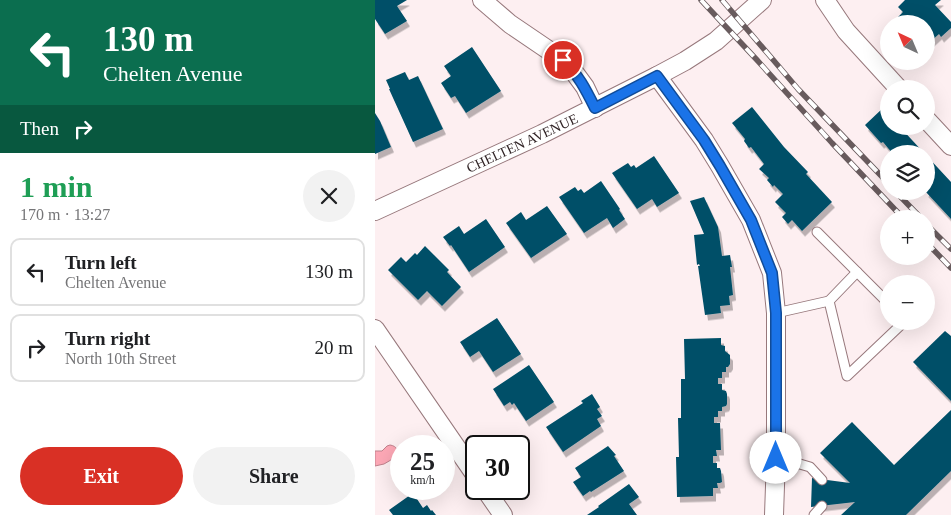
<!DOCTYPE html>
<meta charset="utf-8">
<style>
body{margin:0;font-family:"Times New Roman",serif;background:#f2f2f2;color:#202124;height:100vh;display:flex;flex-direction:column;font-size:19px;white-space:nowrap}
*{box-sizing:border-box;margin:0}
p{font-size:16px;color:#757577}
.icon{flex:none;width:28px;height:28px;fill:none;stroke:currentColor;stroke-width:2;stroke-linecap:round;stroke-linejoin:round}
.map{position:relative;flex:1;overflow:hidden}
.side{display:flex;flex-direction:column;background:#fff;width:375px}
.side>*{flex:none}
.top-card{background:#0b6e4f;color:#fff;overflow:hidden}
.needle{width:32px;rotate:316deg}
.fabs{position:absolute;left:505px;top:15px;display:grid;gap:10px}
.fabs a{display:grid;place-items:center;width:55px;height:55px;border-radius:50%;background:#fff;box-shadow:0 5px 20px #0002;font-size:25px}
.speed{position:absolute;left:15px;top:435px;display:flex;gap:10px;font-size:25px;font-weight:700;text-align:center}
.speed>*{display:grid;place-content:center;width:65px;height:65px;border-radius:50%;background:#fff;box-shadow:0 5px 20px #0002;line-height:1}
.speed small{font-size:12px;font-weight:400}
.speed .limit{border:2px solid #111;border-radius:8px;background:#fff;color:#111}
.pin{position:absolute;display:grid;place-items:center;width:42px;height:42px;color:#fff;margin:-21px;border:2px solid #fff;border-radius:50%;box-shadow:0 1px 5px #0007}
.me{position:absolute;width:55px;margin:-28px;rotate:0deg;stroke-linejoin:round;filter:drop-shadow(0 0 4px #0008)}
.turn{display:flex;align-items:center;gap:18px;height:105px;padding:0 20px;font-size:22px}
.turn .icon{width:65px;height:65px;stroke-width:2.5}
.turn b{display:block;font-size:35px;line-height:42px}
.then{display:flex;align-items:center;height:48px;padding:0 20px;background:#0003;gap:10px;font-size:19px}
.round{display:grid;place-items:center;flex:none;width:52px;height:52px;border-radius:26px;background:#f2f2f2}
.head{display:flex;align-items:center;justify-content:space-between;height:85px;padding:0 20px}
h1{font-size:30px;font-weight:600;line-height:38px;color:#1e9e55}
.primary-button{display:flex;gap:10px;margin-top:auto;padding:10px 20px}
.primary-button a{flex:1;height:58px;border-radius:30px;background:#d93025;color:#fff;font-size:20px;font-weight:600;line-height:58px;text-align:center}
.primary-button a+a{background:#f2f2f2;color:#202124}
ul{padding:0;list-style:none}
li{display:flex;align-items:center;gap:15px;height:68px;margin:0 10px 8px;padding:0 10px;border:2px solid #e0e0e0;border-radius:10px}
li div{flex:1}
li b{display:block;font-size:19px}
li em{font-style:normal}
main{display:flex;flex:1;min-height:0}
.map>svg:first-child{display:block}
.water{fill:#fda8b6;stroke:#c0808b}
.building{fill:#025068;filter:url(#shadow)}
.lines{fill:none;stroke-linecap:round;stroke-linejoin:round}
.service-casing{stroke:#97787c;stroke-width:11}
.minor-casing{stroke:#97787c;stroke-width:20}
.service{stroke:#fff;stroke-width:9}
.minor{stroke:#fff;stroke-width:18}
.rail-casing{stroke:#685b5d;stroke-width:5.5}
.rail{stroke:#fff;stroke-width:4;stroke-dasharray:11;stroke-linecap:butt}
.route-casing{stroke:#114b97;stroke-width:12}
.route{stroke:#1a73e8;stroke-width:9}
.labels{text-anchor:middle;stroke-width:5;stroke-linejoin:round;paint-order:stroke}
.street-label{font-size:14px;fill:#312426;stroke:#fff}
</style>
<main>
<section class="side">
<div class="top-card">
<div class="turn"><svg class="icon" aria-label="left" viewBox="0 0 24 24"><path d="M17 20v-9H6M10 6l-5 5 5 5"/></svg><div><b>130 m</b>Chelten Avenue</div></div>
<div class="then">Then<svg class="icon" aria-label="right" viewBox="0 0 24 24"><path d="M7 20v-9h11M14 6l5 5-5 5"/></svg></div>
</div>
<div class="head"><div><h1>1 min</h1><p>170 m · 13:27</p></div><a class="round"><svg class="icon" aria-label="close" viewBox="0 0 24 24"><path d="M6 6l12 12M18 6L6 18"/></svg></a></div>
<ul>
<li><svg class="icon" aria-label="left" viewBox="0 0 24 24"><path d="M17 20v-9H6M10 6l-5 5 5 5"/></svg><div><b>Turn left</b><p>Chelten Avenue</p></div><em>130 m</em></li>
<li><svg class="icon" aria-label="right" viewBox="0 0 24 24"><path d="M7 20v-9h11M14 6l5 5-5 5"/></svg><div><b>Turn right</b><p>North 10th Street</p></div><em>20 m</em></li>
</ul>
<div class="primary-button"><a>Exit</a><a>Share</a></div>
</section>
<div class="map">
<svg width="576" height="515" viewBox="0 0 576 515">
<defs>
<filter id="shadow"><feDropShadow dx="3" dy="5.5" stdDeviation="0" flood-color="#0004"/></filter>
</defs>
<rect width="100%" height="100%" fill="#fdeff1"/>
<path class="water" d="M 15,445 C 22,446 24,451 21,457 L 9,464 L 0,466 L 0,451 L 7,451 L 12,446 Z"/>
<g class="building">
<path d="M 0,0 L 32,0 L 22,6 L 32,21 L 10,34 L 0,19 Z"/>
<path d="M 530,0 L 566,0 L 560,5 L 576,22 L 576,28 L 566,37 L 564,34 L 555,42 L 551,37 L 551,24 L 516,24 L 528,12 L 523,7 Z"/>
<path d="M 97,47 L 126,91 L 91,113 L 80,96 L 76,98 L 66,83 L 76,76 L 69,66 Z"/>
<path d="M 30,72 L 34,80 L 43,76 L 68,129 L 38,142 L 14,89 L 15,89 L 11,80 Z"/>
<path d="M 377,107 L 409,147 L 433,172 L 431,174 L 457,202 L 427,231 L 417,220 L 413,224 L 407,217 L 411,213 L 400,202 L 408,194 L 399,185 L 398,187 L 392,180 L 394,178 L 384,169 L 389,164 L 376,147 L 374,148 L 369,141 L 370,139 L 357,123 Z"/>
<path d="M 508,108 L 514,115 L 514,126 L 524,126 L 550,154 L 518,154 L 508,142 L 506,143 L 490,125 Z"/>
<path d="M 0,113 L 5,121 L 16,147 L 0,154 Z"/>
<path d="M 551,155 L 576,182 L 576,219 L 550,191 L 551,191 Z"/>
<path d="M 279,156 L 304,193 L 282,207 L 277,199 L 262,209 L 237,173 L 253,163 L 256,167 L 259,165 L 261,168 Z"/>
<path d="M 226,181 L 245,209 L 244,210 L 250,219 L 238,228 L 232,218 L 209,233 L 184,197 L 200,187 L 203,191 L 206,189 L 209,193 Z"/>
<path d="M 329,197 L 343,227 L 347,256 L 355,255 L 357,267 L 355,267 L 358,295 L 354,296 L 355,305 L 345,306 L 346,313 L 330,315 L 323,266 L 325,266 L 324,264 L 322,265 L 319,235 L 329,234 L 315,201 Z"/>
<path d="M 172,206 L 192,234 L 156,258 L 131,223 L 146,212 L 151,220 Z"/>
<path d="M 111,219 L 130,247 L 94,272 L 76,245 L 75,246 L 68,237 L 84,226 L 89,234 Z"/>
<path d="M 50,246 L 74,270 L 72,272 L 86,287 L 67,306 L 52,291 L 43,300 L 13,270 L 26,257 L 31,262 L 40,253 L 42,255 Z"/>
<path d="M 122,318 L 146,354 L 118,372 L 104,351 L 95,357 L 85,342 Z"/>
<path d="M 570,331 L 576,336 L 576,401 L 538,362 Z"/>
<path d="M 346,338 L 346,345 L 350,346 L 350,351 L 355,355 L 355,364 L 353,367 L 351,367 L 351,372 L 347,372 L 347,378 L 343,378 L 343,384 L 347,384 L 347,390 L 351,391 L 352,394 L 352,404 L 351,406 L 347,407 L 347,411 L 343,411 L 343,417 L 339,417 L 339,423 L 345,423 L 346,450 L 341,450 L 342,456 L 338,456 L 338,463 L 342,463 L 342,468 L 345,468 L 346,471 L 347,482 L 345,483 L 342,483 L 343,488 L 338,488 L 338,496 L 302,497 L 301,457 L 304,457 L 303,418 L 306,418 L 306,379 L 310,379 L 309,339 Z"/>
<path d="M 154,365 L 179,402 L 151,421 L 139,403 L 137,405 L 135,402 L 129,406 L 118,389 Z"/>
<path d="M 217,394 L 225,407 L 222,409 L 227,416 L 222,419 L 226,426 L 188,452 L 171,427 L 208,403 L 206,401 Z"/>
<path d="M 576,410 L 576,471 L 531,515 L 466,515 L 480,502 L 436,507 L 437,478 L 475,483 L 445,453 L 477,422 L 519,465 Z"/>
<path d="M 233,446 L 241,455 L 239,456 L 249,471 L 216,492 L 215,491 L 208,496 L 198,482 L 206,477 L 200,468 Z"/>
<path d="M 254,484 L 264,497 L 254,504 L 262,515 L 212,515 L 224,507 L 223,506 Z"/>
<path d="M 38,493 L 48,508 L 52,505 L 56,511 L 57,510 L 61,515 L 18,515 L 14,510 Z"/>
</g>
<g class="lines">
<defs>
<g id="service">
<path d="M 442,232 L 514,304"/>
<path d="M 454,301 L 482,272"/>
<path d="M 401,313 L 454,301 L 472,376 L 530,321"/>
<path d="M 401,457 L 435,467 L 447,480"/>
<path d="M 439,515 L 447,506"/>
</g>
<g id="minor">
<path d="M 107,0 L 135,24 L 188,60 L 199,72 L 210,87 L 220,108"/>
<path d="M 450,0 L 471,31 L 524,89"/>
<path d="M 282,76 L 329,140 L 345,166 L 376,220 L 397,273 L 401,313 L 401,457 L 399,515"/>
<path d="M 551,119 L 576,146"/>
<path d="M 0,211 L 167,134 L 282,76 L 310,61 L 341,41 L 387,0"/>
<path d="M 0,329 L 101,476"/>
<path d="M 110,489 L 128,515"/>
</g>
</defs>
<use href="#service" class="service-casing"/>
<use href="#minor" class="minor-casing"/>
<use href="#service" class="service"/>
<use href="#minor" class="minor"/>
<defs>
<g id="rail">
<path d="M 326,0 L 382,60 L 457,143 L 529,219"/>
<path d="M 347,0 L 423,89 L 514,184"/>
<path d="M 520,191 L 547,219"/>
<path d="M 551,224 L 576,249"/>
<path d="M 551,242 L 576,268"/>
</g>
</defs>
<use href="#rail" class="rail-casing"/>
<use href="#rail" class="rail"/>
</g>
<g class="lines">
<defs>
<path id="route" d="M 188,60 C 204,76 210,88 220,108 L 282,76 L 329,140 L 345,166 L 376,220 L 397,273 L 401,313 L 401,458"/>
</defs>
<use href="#route" class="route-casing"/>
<use href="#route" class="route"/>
</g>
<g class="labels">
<g class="street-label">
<text transform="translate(147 143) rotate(-25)" y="5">CHELTEN AVENUE</text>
</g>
</g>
</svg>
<div class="fabs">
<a><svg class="needle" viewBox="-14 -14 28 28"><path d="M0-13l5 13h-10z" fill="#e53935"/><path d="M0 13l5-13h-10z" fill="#757577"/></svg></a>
<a><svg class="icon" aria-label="search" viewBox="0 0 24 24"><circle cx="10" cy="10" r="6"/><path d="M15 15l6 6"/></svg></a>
<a><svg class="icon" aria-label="layers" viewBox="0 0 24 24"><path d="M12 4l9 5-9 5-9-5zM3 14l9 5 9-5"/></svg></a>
<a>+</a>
<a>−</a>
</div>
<div class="speed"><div>25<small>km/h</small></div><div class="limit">30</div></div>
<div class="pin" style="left:188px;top:60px;background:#d93025"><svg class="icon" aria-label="arrive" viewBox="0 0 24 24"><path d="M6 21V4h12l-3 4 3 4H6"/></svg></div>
<svg class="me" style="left:401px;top:458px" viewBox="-20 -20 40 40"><circle r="19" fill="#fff"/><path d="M0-13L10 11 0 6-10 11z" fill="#1a73e8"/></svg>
</div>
</main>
